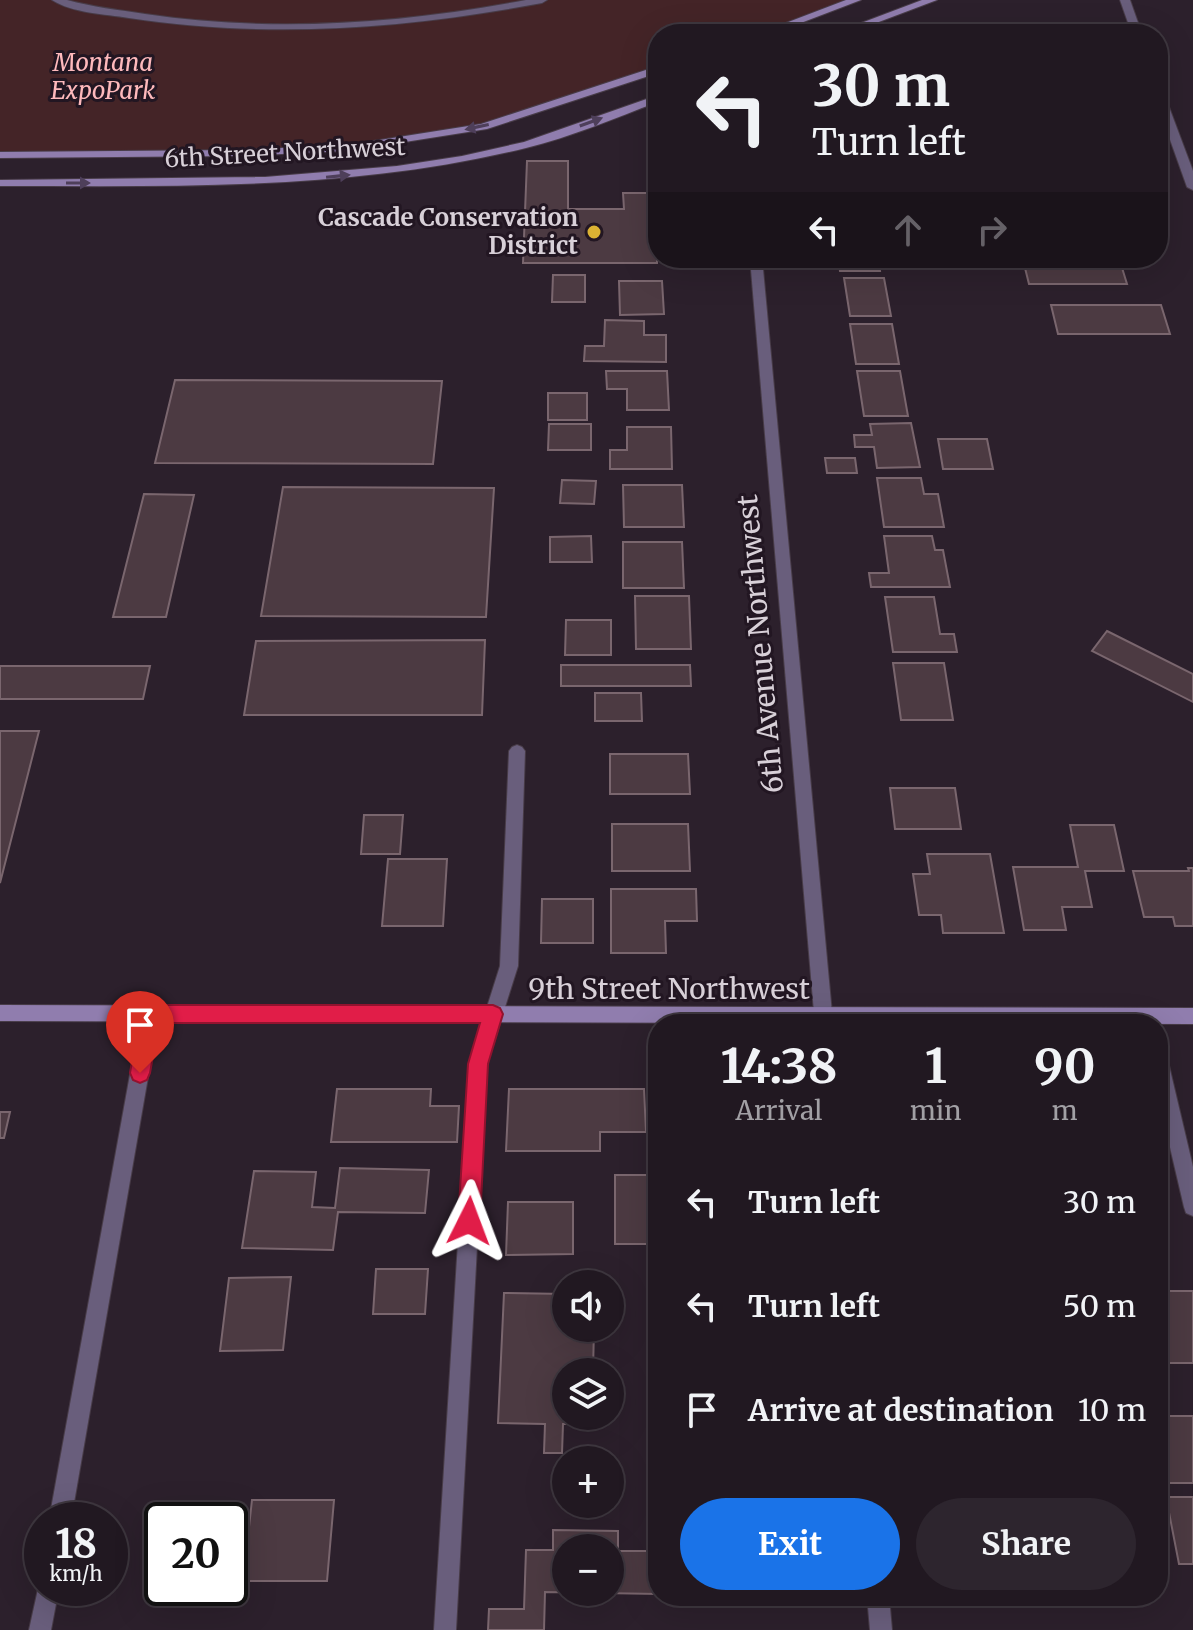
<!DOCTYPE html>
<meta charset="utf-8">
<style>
body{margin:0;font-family:Merriweather,serif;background:#2d252e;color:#f1f3f6;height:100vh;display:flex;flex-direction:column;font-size:30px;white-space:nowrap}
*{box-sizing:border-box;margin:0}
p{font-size:26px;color:#a2a0a5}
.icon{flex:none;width:44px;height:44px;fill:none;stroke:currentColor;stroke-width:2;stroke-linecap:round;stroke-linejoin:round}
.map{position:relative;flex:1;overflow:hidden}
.panel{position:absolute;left:648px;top:1014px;width:520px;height:592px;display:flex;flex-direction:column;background:#211821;border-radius:32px;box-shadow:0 8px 32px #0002,0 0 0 2px #3e373f}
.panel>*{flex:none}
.hud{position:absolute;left:648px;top:24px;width:520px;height:244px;border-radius:32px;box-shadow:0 8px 32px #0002,0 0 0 2px #3e373f;background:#211821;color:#f1f3f6;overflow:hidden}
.controls{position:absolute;left:552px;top:1270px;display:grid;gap:16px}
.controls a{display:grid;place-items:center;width:72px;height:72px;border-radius:50%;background:#211821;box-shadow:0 8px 32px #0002,0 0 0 2px #3e373f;font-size:40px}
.speed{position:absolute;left:24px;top:1502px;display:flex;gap:16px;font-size:40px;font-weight:700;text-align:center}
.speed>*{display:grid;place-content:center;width:104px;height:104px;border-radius:50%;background:#211821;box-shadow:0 8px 32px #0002,0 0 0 2px #3e373f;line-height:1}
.speed small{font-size:20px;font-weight:400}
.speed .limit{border:4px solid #111;border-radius:12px;background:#fff;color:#111}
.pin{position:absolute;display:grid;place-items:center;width:68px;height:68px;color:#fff;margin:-82px -34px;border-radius:50% 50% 50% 0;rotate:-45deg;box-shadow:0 0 8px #0007}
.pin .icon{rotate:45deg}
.me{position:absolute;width:88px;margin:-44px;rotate:3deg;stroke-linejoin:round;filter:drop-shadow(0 0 6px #0008)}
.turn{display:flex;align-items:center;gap:28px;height:168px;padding:0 32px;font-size:36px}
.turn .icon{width:104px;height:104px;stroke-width:2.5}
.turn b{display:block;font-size:56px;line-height:68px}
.lanes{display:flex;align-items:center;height:76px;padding:0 32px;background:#0003;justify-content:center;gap:40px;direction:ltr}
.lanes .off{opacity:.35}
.eta{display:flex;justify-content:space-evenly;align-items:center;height:136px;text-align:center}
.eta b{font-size:48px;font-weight:700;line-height:56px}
.cta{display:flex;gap:16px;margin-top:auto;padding:16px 32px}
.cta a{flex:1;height:92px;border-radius:48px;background:#1a73e8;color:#fff;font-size:32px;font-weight:700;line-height:92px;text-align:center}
.cta a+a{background:#2d252e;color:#f1f3f6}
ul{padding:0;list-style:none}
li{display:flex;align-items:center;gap:24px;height:104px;padding:0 32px}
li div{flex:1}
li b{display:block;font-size:30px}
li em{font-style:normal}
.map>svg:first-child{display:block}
.green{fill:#442427}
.building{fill:#4c3a42;stroke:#7a666e;stroke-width:2;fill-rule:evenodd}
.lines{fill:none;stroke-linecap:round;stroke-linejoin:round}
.lane-casing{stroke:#483c48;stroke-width:2}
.street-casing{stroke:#483c48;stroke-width:2}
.secondary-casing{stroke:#483c48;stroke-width:2}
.lane{fill:#695e7c;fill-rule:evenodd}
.street{fill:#695e7c;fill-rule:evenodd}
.secondary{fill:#907dae;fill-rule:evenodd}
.oneway{fill:#4e3f5a}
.route{fill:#e11d48;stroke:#92132f;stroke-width:2}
.poi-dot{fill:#dbb233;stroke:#221622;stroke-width:3}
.labels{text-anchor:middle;stroke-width:6;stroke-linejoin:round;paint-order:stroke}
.far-park-label{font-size:24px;font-style:italic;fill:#feb9bc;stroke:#221622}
.far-street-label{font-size:24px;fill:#d8d0d8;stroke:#221622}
.far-poi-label{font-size:24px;font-weight:bold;fill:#d8d0d8;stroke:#221622;text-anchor:end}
.street-label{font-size:28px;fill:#d8d0d8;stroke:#221622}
</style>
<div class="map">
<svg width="1193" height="1630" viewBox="0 0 1193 1630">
<rect width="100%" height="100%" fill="#2c202c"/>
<path class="green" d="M 0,0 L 856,0 L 762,34 L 658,34 L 658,69 L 483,127 L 348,148 L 0,156 Z"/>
<g class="building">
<path d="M 1053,25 L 1071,26 L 1074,34 L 995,34 L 994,30 L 1054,30 Z"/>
<path d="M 944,27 L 982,27 L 983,34 L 945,34 Z"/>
<path d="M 527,161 L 568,161 L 568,209 L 624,209 L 623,193 L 658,193 L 657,263 L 523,263 Z"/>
<path d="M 838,258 L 878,258 L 880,271 L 840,271 Z"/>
<path d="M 952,258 L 971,258 L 974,268 L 955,268 Z"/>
<path d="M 1077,258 L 1119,258 L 1127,284 L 1029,284 L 1023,260 Z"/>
<path d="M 553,275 L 585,275 L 585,302 L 552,302 Z"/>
<path d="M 844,278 L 884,278 L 891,316 L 850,316 Z"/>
<path d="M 619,281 L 662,281 L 664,314 L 620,315 Z"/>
<path d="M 1051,305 L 1161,305 L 1170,334 L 1058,334 Z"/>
<path d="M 605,320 L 644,321 L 644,335 L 666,335 L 666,362 L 584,361 L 585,346 L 604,346 Z"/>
<path d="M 850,324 L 892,324 L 899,364 L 856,364 Z"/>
<path d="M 606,371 L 667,371 L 669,410 L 627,410 L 627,389 L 607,389 Z"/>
<path d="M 857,371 L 900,371 L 908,416 L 864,416 Z"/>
<path d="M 175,380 L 442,381 L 433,464 L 155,463 Z"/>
<rect x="548" y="393" width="39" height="27"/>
<path d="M 911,423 L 920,467 L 877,468 L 874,447 L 855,447 L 854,435 L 872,435 L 870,424 Z"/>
<path d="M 549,424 L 591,424 L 591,450 L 548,450 Z"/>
<path d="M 627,427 L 671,427 L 672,469 L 610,469 L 610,450 L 627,450 Z"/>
<path d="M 938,439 L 987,439 L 993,469 L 943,469 Z"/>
<path d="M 825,458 L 855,458 L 857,473 L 827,473 Z"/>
<path d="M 877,478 L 921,478 L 924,494 L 938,494 L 944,527 L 884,527 Z"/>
<path d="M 562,480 L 596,481 L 594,504 L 560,503 Z"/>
<path d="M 623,485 L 682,485 L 684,527 L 624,527 Z"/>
<path d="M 283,487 L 494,488 L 486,617 L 261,616 Z"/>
<path d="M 144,494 L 194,495 L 166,617 L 113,617 Z"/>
<path d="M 591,536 L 592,562 L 550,562 L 550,537 Z"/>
<path d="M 884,536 L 932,536 L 935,550 L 943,550 L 950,587 L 871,587 L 869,573 L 889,573 Z"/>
<path d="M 623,542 L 682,542 L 684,588 L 623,588 Z"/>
<path d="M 635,596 L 689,596 L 691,649 L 636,649 Z"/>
<path d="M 885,597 L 934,597 L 940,634 L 954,634 L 957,652 L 893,652 Z"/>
<path d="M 566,620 L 611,620 L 611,655 L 565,655 Z"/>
<path d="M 1107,631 L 1193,674 L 1193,702 L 1092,651 Z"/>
<path d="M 485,640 L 482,715 L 244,715 L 256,641 Z"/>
<path d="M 893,663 L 944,663 L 953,720 L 901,720 Z"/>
<path d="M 561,665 L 690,665 L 691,686 L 561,686 Z"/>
<path d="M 0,666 L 150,666 L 143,699 L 0,699 Z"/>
<path d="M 595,693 L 641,693 L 642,721 L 595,721 Z"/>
<path d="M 0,731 L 39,731 L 0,883 Z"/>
<path d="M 610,754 L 688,754 L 690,794 L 610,794 Z"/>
<path d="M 890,788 L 955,788 L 961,829 L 895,829 Z"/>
<path d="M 364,815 L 403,815 L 400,854 L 361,854 Z"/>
<path d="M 612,824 L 688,824 L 690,871 L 612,871 Z"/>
<path d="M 1070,825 L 1114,825 L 1124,871 L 1085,871 L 1092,907 L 1062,907 L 1066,930 L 1024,930 L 1013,867 L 1078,867 Z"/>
<path d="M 927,854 L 990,854 L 1004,933 L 943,933 L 941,915 L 919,915 L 913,874 L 930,874 Z"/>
<path d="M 388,859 L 447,859 L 443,926 L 382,926 Z"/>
<path d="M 1188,868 L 1193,868 L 1193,926 L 1175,926 L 1173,917 L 1144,917 L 1133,871 L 1189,871 Z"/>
<path d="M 611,889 L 696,889 L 697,921 L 665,921 L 666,953 L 611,953 Z"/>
<path d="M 542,899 L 593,899 L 593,943 L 541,943 Z"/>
<path d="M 337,1089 L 431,1089 L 430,1106 L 459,1106 L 457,1142 L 331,1142 Z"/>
<path d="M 509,1089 L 644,1089 L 646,1132 L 600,1132 L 600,1151 L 506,1151 Z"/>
<path d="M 0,1112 L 10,1112 L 4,1138 L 0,1138 Z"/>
<path d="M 340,1168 L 429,1170 L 425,1213 L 338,1212 L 333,1250 L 242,1248 L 254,1171 L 316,1172 L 312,1207 L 335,1208 Z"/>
<rect x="615" y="1175" width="43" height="69"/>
<path d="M 508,1202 L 573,1202 L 573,1254 L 506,1255 Z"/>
<path d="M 376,1269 L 428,1269 L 425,1314 L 373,1314 Z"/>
<path d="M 291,1277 L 283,1350 L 220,1351 L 229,1278 Z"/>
<rect x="1158" y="1291" width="35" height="72"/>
<path d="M 504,1293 L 566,1294 L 566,1328 L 594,1328 L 593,1372 L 566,1372 L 566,1416 L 593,1416 L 593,1424 L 563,1424 L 562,1453 L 544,1453 L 545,1424 L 498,1423 Z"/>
<path d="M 1158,1416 L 1193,1416 L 1193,1483 L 1162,1483 L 1158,1461 Z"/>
<path d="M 1166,1497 L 1193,1497 L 1193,1564 L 1179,1564 Z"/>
<path d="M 252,1500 L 334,1500 L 327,1581 L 243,1581 Z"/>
<path d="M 553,1530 L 618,1531 L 618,1551 L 658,1551 L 658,1594 L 545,1592 L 544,1630 L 488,1630 L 489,1609 L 524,1609 L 526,1550 L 553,1550 ZM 566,1548 L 610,1548 L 610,1592 L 566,1592 Z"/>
</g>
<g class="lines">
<defs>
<g id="lane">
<path d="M 52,0 L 67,0 C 92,7 119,10 145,14 C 272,33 400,24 526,0 L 547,0 L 542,3 C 404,29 268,39 129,18 C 105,14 72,13 52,0 Z"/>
<path d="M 517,745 L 522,747 L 525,751 L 518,966 L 487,1064 L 456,1630 L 434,1630 L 469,1064 L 500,966 L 509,751 L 512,747 Z"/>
<path d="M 1158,1049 L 1164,1051 L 1167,1057 L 1193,1167 L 1193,1216 L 1186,1213 L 1184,1207 L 1158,1096 Z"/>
</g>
<g id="street">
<path d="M 1120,0 L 1130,0 L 1142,34 L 1132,34 Z"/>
<path d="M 1158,88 L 1163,91 L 1193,171 L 1193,190 L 1187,187 L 1158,106 Z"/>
<path d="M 750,258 L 762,258 L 833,1024 L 815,1024 Z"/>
<path d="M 150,1006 L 156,1009 L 159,1014 L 71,1520 L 49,1520 L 141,1014 L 144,1009 Z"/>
<path d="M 40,1580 L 42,1588 L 59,1588 L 51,1630 L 29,1630 Z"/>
<path d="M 867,1596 L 889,1596 L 892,1630 L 870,1630 Z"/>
</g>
<g id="secondary">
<path d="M 846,0 L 861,0 L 772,34 L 757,34 Z"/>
<path d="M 922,0 L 937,0 L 847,34 L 832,34 Z"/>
<path d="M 658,66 L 658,73 L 487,129 L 348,151 L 235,156 L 0,158 L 0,152 L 235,150 L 348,145 L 481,124 Z"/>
<path d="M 658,95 L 658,102 C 615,118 571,137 526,148 C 353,191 177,186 0,186 L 0,180 L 265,177 L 397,166 L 462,156 L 524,142 Z"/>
<path d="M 0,1005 L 1193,1008 L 1193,1024 L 0,1021 Z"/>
</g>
</defs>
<use href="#lane" class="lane-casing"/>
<use href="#street" class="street-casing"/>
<use href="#secondary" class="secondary-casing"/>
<use href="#lane" class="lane"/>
<use href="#street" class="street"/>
<use href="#secondary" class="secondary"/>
</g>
<defs><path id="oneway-solid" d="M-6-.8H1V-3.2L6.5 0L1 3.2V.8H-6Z" transform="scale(2)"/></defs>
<g class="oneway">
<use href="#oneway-solid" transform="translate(591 122) rotate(-20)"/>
<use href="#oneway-solid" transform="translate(477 127) rotate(168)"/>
<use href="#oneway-solid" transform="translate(338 176) rotate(-6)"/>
<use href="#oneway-solid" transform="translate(78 183)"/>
</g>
<path class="route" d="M 150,1005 L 493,1005 L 500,1008 L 503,1014 L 488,1064 L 480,1221 L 476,1229 L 469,1232 L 461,1229 L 458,1221 L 468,1064 L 480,1023 L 159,1023 L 150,1073 L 147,1080 L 140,1083 L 133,1080 L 130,1073 L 140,1014 L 143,1008 Z"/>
<circle class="poi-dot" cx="594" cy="232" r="8"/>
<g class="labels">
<g class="far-park-label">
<text x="103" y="71">Montana<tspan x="103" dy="28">ExpoPark</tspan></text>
</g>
<g class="far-street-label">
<text transform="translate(285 153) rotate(-3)" y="8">6th Street Northwest</text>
</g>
<g class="far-poi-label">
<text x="578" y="226">Cascade Conservation<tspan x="578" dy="28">District</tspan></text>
</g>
<g class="street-label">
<text transform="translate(760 644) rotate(-95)" y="10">6th Avenue Northwest</text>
<text x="669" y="999">9th Street Northwest</text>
</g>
</g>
</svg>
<div class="controls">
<a><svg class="icon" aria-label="sound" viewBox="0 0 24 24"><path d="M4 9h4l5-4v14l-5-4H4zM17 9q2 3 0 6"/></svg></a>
<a><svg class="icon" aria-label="layers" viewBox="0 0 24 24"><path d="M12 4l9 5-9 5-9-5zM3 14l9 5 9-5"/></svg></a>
<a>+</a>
<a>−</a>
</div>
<div class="speed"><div>18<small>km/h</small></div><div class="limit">20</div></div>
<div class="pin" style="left:140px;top:1073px;background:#d93025"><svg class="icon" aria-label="arrive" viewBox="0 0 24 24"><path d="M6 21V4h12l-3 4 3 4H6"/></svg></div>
<svg class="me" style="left:469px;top:1221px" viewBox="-20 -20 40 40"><path d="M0-17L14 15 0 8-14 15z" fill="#e11d48" stroke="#fff" stroke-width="4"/></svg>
<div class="hud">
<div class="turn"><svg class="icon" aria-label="left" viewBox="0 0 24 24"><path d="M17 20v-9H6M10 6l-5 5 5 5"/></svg><div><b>30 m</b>Turn left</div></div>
<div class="lanes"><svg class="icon" aria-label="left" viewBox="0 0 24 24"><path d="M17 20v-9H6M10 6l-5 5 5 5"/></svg><svg class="icon off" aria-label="ahead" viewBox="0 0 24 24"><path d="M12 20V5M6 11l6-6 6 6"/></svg><svg class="icon off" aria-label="right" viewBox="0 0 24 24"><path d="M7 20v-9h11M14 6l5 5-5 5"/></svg></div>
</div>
<section class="panel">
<div class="eta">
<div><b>14:38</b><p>Arrival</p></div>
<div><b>1</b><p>min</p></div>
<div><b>90</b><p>m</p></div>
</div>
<ul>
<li><svg class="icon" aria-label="left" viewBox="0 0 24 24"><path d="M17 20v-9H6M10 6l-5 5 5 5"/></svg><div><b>Turn left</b></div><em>30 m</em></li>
<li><svg class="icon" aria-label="left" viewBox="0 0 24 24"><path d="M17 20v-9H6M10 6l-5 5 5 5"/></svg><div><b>Turn left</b></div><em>50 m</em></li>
<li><svg class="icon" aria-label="arrive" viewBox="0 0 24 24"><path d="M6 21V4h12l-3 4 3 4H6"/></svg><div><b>Arrive at destination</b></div><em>10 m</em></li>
</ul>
<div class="cta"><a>Exit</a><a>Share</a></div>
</section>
</div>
